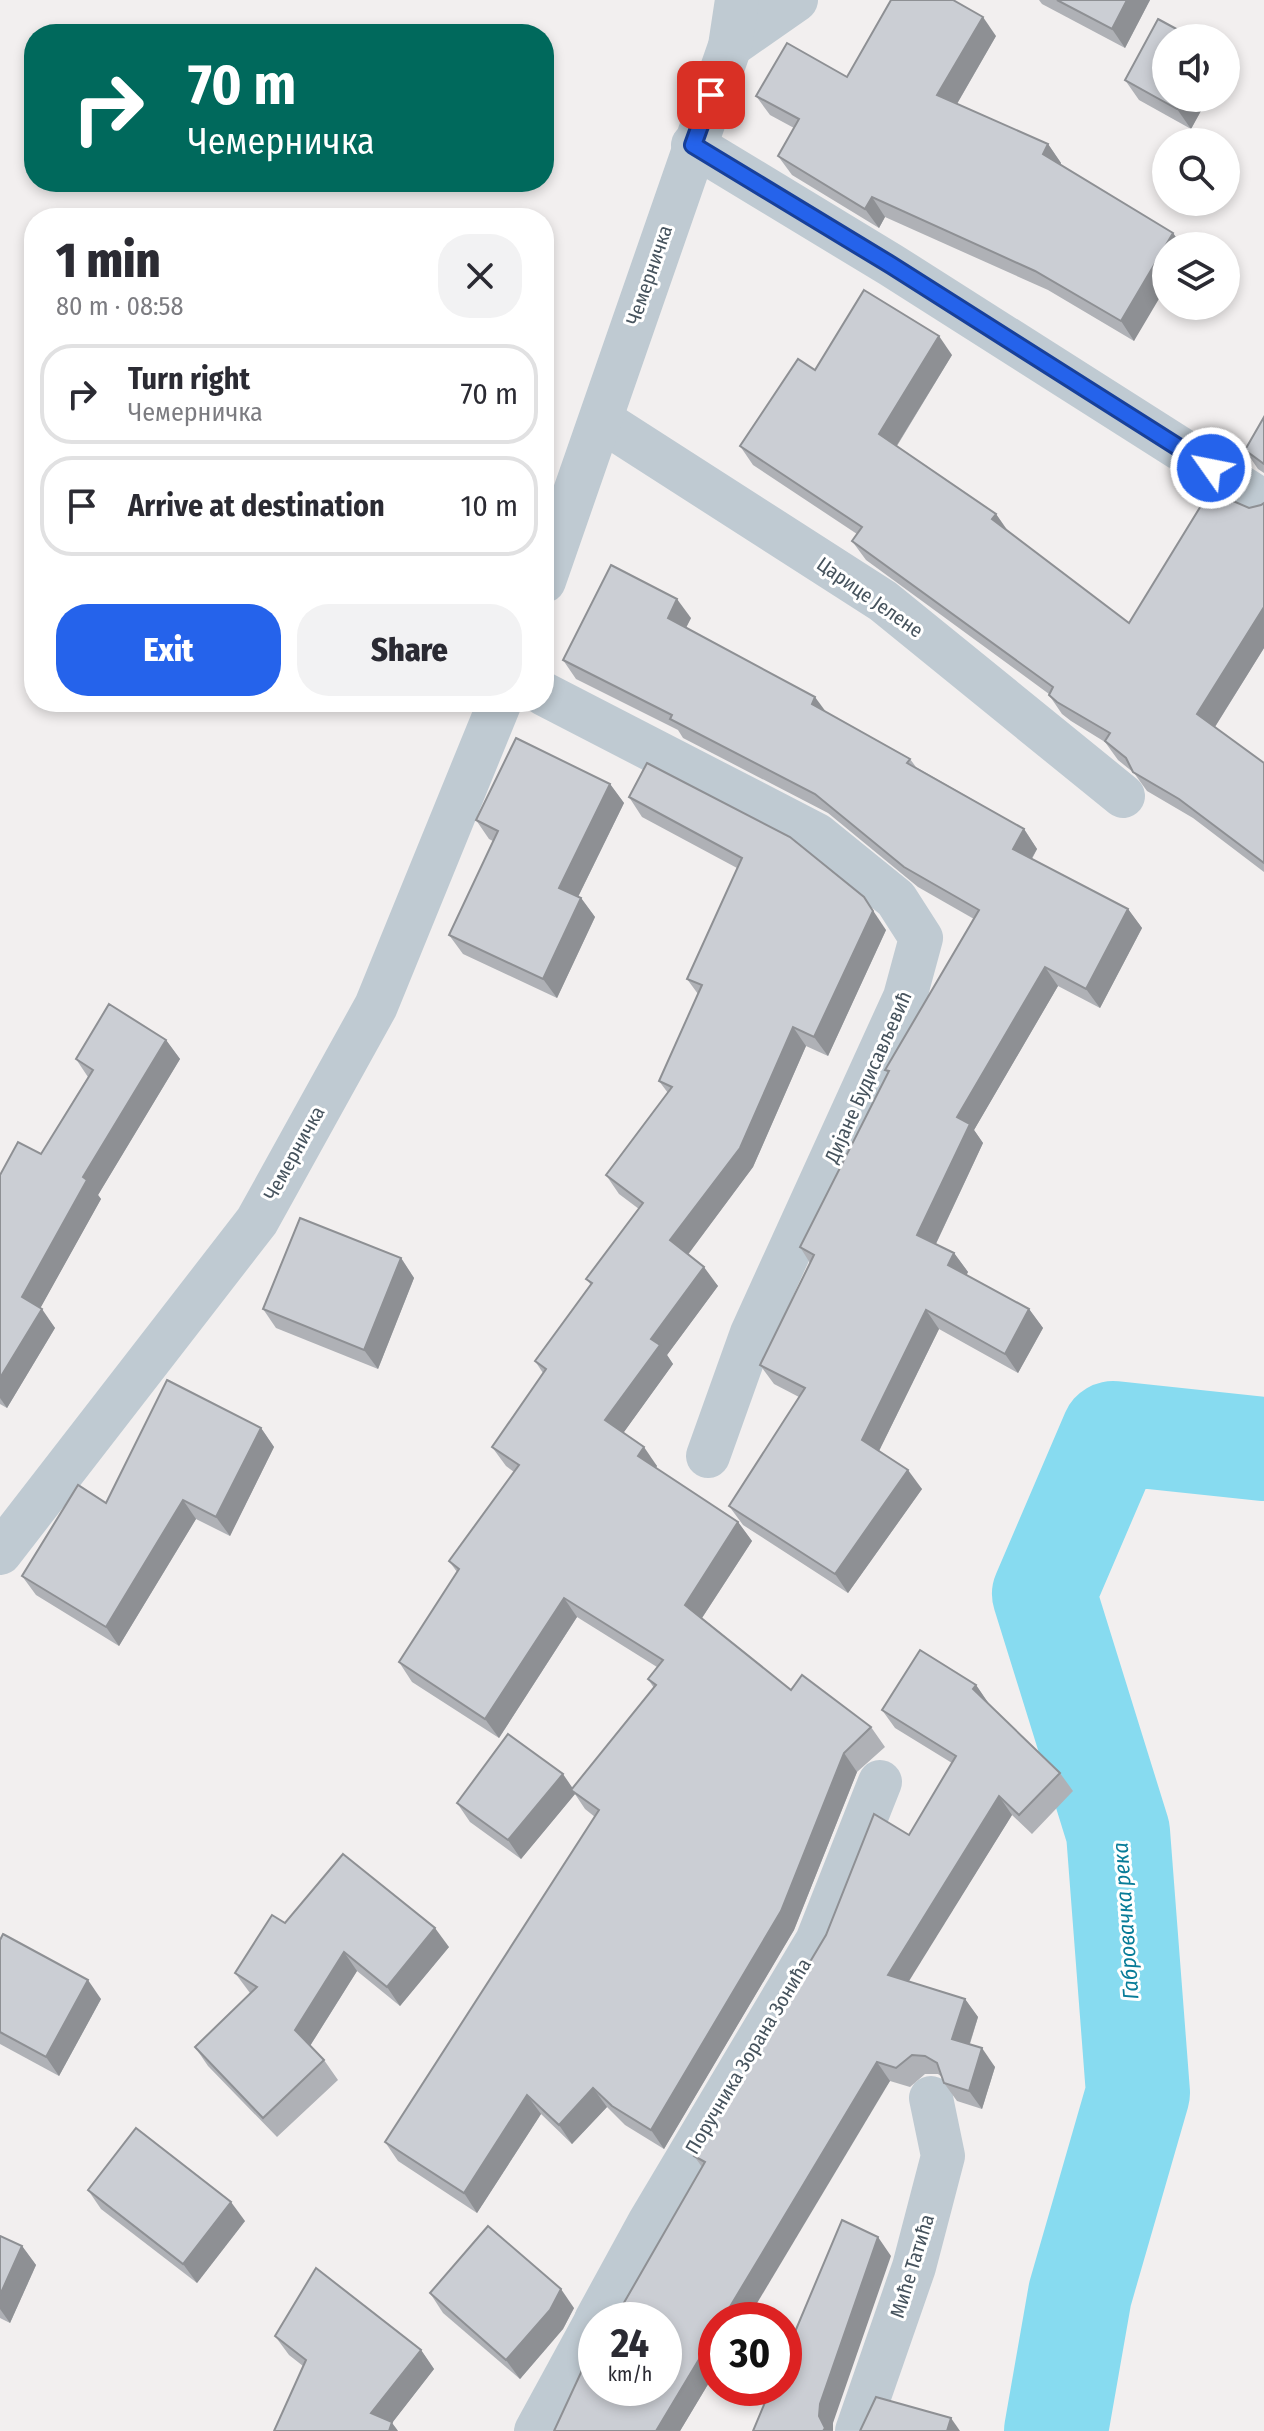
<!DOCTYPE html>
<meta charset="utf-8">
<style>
body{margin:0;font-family:"Fira Sans Condensed",sans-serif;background:#f2f2f3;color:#2b2b33;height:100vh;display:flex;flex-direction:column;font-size:30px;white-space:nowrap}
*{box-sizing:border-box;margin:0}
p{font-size:26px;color:#7c7c81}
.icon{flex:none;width:44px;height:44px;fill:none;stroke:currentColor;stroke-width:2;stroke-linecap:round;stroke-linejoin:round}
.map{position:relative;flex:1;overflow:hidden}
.side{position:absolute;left:24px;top:208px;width:530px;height:504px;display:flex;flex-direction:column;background:#fff;border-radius:32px;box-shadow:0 4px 12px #0003}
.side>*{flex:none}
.banner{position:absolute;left:24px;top:24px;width:530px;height:168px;border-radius:32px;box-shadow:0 4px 12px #0003;background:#00695c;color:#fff;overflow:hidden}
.controls{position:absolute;left:1152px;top:24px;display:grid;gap:16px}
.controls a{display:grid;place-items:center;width:88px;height:88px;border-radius:50%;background:#fff;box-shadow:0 4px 12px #0003;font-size:40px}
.speed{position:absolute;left:578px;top:2302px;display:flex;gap:16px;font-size:40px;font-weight:700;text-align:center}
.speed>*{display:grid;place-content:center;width:104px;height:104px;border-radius:50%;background:#fff;box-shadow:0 4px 12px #0003;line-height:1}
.speed small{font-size:20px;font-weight:400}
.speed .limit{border:12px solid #d22;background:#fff;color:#111}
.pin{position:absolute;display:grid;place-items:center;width:68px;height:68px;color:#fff;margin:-34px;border-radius:16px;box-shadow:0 4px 12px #0006}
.me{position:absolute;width:88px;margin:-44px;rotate:303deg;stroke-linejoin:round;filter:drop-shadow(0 0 6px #0008)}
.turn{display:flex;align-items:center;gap:28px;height:168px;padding:0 32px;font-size:36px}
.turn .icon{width:104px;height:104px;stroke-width:2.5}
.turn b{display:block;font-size:56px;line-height:68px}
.round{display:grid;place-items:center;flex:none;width:84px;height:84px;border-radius:32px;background:#f2f2f3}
.overview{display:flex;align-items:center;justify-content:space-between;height:136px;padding:0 32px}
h1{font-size:48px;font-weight:800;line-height:60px}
.primary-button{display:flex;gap:16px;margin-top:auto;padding:16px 32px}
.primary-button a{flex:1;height:92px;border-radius:32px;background:#2563eb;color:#fff;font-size:32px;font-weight:800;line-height:92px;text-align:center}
.primary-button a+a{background:#f2f2f3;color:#2b2b33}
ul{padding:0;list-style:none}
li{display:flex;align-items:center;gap:24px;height:100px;margin:0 16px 12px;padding:0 16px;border:4px solid #e1e1e2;border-radius:32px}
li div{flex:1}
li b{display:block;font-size:30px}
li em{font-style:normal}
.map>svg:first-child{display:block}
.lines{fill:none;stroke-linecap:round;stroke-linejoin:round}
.river{stroke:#87dbf0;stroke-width:104}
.minor{stroke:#bfcad2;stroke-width:44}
.wall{fill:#afb1b6}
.shaded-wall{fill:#8e9094}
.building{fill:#cbced4;stroke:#8e9094;stroke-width:2}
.route-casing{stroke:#184099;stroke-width:20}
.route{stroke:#2563eb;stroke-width:14}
.labels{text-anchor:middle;stroke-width:6;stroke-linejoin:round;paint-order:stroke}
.street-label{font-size:20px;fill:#46535d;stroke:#fff}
.water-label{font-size:22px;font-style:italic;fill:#087c98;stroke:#fff}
</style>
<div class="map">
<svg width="1264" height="2431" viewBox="0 0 1264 2431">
<rect width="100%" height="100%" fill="#f2efef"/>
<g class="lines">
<path class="river" d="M 1056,2431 L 1080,2294 L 1138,2093 L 1118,1832 L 1044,1594 L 1113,1433 L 1264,1449"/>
<g class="minor">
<path d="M 730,46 L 796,0"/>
<path d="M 693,145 L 891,265 L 1264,502"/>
<path d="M 601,420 L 883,601 L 1123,796"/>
<path d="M 544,581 L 730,46 L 737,0"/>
<path d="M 544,694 L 817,835 L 896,899 L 921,938 L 905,997 L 752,1333 L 708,1456"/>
<path d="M 0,1553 L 257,1221 L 376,1006 L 500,702"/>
<path d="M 596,2320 L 649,2223 L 817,1941 L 880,1782"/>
<path d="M 536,2431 L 596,2321"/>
<path d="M 857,2431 L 914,2267 L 943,2156 L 931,2098"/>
</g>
</g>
<g class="wall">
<path d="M 1039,0 L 1150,0 L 1125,48 L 1042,4 Z"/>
<path d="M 996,36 L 957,104 L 1048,144 L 1061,163 L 1060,165 L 1173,233 L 1182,246 L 1166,246 L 1134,341 L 1048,290 L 885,217 L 879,228 L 792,175 L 778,156 L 794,128 L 770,115 L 756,96 L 847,77 Z"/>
<path d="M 1125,80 L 1166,98 L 1208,98 L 1191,129 L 1139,100 Z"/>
<path d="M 952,355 L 897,446 L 996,514 L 1008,531 L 1129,623 L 1264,648 L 1215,727 L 1264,763 L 1264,872 L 1193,818 L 1147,791 L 1134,773 L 1118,760 L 1105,742 L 1071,721 L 1062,714 L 1049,695 L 1049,694 L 866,560 L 852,541 L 857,534 L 753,465 L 740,446 L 815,370 Z"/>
<path d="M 1264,417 L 1264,473 L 1258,469 L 1245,450 Z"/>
<path d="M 691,618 L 686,628 L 825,712 L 910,759 L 916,767 L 1024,829 L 1037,849 L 1032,859 L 1128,909 L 1142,928 L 1100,1008 L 1058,986 L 974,1130 L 983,1143 L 936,1244 L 954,1253 L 968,1272 L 966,1275 L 1029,1309 L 1043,1328 L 1018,1373 L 939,1329 L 879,1451 L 922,1489 L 848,1593 L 743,1525 L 729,1506 L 799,1397 L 774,1384 L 760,1365 L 810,1263 L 800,1247 L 888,1073 L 885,1070 L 974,919 L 918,887 L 828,813 L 683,738 L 678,730 L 576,679 L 563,660 Z"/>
<path d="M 610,784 L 624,803 L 578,897 L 581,898 L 595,917 L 557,998 L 463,954 L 449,935 L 493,841 L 489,839 L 476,820 Z"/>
<path d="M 629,797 L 886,930 L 828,1056 L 806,1046 L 753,1167 L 688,1254 L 718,1286 L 667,1355 L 673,1364 L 623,1433 L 657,1466 L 656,1468 L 738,1522 L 752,1541 L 702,1618 L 791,1690 L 871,1727 L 885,1747 L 857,1772 L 794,1930 L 664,2149 L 625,2125 L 607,2107 L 572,2144 L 541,2114 L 477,2213 L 398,2161 L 385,2142 L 595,1817 L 585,1809 L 575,1794 L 521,1859 L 470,1822 L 457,1803 L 573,1788 L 654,1688 L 648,1679 L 657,1667 L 577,1617 L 499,1738 L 412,1682 L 399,1662 L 457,1572 L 449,1561 L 514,1472 L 506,1466 L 492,1447 L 543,1373 L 535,1361 L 591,1285 L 586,1279 L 639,1209 L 619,1194 L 606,1175 L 668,1093 L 659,1081 L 698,994 L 687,979 L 737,868 L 642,817 Z"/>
<path d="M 166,1040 L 180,1059 L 98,1195 L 101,1199 L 40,1308 L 55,1328 L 7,1408 L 0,1404 L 0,1175 L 41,1154 L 88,1077 L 76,1059 Z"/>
<path d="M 401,1258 L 414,1278 L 378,1369 L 276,1328 L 263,1309 Z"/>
<path d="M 261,1428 L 274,1447 L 230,1536 L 196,1519 L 119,1646 L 36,1595 L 22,1576 L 106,1503 Z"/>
<path d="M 976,1685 L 989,1704 L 1060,1773 L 1073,1791 L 1032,1834 L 1012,1815 L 908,1981 L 965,1999 L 978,2017 L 970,2044 L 995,2067 L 982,2109 L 957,2101 L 944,2083 L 942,2077 L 938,2074 L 925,2074 L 910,2087 L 890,2081 L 716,2320 L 716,2371 L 680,2431 L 554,2431 L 596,2388 L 702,2167 L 694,2156 L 909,1835 L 952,1763 L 895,1728 L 882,1710 Z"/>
<path d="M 285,1923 L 449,1947 L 400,2006 L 357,1971 L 310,2046 L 324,2060 L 338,2080 L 277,2137 L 208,2066 L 195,2047 L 250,1993 L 235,1973 Z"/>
<path d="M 0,1940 L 101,1999 L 59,2076 L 0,2044 Z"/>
<path d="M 88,2190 L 245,2221 L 197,2283 L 101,2209 Z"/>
<path d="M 0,2236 L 22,2246 L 36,2265 L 10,2323 L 0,2318 Z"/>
<path d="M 430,2293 L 574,2308 L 563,2329 L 520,2379 L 443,2313 Z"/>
<path d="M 275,2336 L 421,2350 L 434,2369 L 392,2423 L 398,2431 L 303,2366 L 289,2355 Z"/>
</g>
<g class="shaded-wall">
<path d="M 1127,0 L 1150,0 L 1125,48 L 1112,29 Z"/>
<path d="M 983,17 L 996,36 L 951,114 L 937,95 Z"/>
<path d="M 1184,98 L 1208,98 L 1191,129 L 1177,109 Z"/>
<path d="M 1048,144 L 1061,163 L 1056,174 L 1043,154 Z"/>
<path d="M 872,197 L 885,217 L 879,228 L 865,209 Z"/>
<path d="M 1173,233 L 1182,246 L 1166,246 L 1166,287 L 1134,341 L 1121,321 Z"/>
<path d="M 939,336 L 952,355 L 892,453 L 879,434 Z"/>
<path d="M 996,514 L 1009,533 L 992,519 Z"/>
<path d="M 677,599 L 691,618 L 681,637 L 668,618 Z"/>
<path d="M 1264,607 L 1264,648 L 1211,733 L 1197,714 Z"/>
<path d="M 815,697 L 829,716 L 812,704 Z"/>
<path d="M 610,784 L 624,803 L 573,907 L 559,888 Z"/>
<path d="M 1024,829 L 1037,849 L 1026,868 L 1013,849 Z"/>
<path d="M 864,897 L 886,930 L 828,1056 L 814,1037 Z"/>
<path d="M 581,898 L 595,917 L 557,998 L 543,979 Z"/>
<path d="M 1128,909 L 1142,928 L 1100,1008 L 1086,989 Z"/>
<path d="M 1045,967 L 1058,986 L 974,1130 L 983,1143 L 931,1254 L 917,1235 L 957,1117 Z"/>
<path d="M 793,1027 L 806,1046 L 753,1167 L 684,1260 L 670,1240 Z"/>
<path d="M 166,1040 L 180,1059 L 98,1195 L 101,1199 L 36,1316 L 22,1297 L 83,1177 Z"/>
<path d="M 954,1253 L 968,1272 L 962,1284 L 948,1265 Z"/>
<path d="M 401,1258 L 414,1278 L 378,1369 L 364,1350 Z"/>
<path d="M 704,1267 L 718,1286 L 667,1355 L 673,1364 L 619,1439 L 605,1420 L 651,1339 Z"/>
<path d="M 42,1309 L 55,1328 L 7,1408 L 0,1398 L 0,1378 Z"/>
<path d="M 1029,1309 L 1043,1328 L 1018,1373 L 1005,1354 Z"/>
<path d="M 926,1310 L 939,1329 L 875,1459 L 862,1440 Z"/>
<path d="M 261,1428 L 274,1447 L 230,1536 L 216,1517 Z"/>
<path d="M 644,1447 L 657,1466 L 651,1475 L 638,1456 Z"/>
<path d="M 908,1470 L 922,1489 L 848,1593 L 835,1574 Z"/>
<path d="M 183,1500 L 196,1519 L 119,1646 L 106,1627 Z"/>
<path d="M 738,1522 L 752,1541 L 698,1624 L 685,1605 Z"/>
<path d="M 564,1598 L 577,1617 L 499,1738 L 485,1719 Z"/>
<path d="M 976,1685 L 989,1704 L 973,1689 Z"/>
<path d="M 844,1753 L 857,1772 L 794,1930 L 664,2149 L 651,2130 Z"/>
<path d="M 563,1774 L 576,1793 L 571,1790 L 575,1794 L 521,1859 L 508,1840 Z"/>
<path d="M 999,1796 L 1012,1815 L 901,1994 L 888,1975 Z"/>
<path d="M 435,1928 L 449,1947 L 400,2006 L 387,1987 Z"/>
<path d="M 344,1952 L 357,1971 L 308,2049 L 295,2030 Z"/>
<path d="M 88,1980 L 101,1999 L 59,2076 L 46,2057 Z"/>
<path d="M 965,1999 L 978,2017 L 965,2058 L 952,2039 Z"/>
<path d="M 982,2048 L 995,2067 L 982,2109 L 969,2091 Z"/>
<path d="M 877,2062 L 890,2081 L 747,2320 L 722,2320 Z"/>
<path d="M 593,2088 L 607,2107 L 572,2144 L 559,2125 Z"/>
<path d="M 527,2095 L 541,2114 L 477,2213 L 464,2193 Z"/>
<path d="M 231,2202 L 245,2221 L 197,2283 L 183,2264 Z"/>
<path d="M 878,2237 L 891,2256 L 833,2423 L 833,2431 L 823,2431 L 819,2416 L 820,2404 Z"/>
<path d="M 22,2246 L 36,2265 L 10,2323 L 0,2309 L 0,2295 Z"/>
<path d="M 561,2289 L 574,2308 L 563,2329 L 520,2379 L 506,2360 Z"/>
<path d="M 716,2331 L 716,2371 L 680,2431 L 656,2431 Z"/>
<path d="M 421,2350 L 434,2369 L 392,2423 L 398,2431 L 389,2431 L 371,2413 Z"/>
<path d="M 951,2418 L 960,2431 L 947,2431 Z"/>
</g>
<g class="building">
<path d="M 891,0 L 953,0 L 983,17 L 937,95 L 1048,144 L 1043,154 L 1173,233 L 1121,321 L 1035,271 L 872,197 L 865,209 L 778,156 L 799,119 L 756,96 L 787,43 L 847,77 Z"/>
<path d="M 1057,0 L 1127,0 L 1112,29 Z"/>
<path d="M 1158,19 L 1193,38 L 1166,38 L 1166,98 L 1184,98 L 1177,109 L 1125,80 Z"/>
<path d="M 864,290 L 939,336 L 879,434 L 996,514 L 992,519 L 1129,623 L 1210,491 L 1249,508 L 1261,505 L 1264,503 L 1264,607 L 1197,714 L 1264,763 L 1264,863 L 1179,799 L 1133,772 L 1126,758 L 1105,741 L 1110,733 L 1057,702 L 1049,695 L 1053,687 L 852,541 L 862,527 L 740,446 L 798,359 L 815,370 Z"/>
<path d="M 1264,417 L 1264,464 L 1245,450 Z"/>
<path d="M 611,565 L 677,599 L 668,618 L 815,697 L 812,704 L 910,759 L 907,763 L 1024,829 L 1013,849 L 1128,909 L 1086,989 L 1045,967 L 957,1117 L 970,1124 L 917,1235 L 954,1253 L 948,1265 L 1029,1309 L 1005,1354 L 926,1310 L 862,1440 L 908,1470 L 835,1574 L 729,1506 L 805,1388 L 760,1365 L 814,1255 L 800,1247 L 889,1071 L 885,1070 L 979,910 L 904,867 L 815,794 L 670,719 L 672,715 L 563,660 Z"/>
<path d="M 516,738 L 610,784 L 559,888 L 581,898 L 543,979 L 449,935 L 498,831 L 476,820 Z"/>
<path d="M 647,763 L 790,837 L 864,897 L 873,911 L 814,1037 L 793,1027 L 740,1148 L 670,1240 L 704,1267 L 651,1339 L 660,1345 L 605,1420 L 644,1447 L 638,1456 L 738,1522 L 685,1605 L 791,1690 L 802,1675 L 871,1727 L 844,1753 L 781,1911 L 651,2130 L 612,2106 L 593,2088 L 559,2125 L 527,2095 L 464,2193 L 385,2142 L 599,1810 L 571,1790 L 656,1685 L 648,1679 L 663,1660 L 564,1598 L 485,1719 L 399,1662 L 459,1569 L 449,1561 L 519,1465 L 492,1447 L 546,1369 L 535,1361 L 592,1283 L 586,1279 L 643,1203 L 606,1175 L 672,1087 L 659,1081 L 702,985 L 687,979 L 742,858 L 629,797 Z"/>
<path d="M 109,1004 L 166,1040 L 83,1177 L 87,1180 L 22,1297 L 42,1309 L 0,1378 L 0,1175 L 18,1142 L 41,1154 L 93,1070 L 76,1059 Z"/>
<path d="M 300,1218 L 401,1258 L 364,1350 L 263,1309 Z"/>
<path d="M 167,1380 L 261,1428 L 216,1517 L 183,1500 L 106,1627 L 22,1576 L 78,1485 L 106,1503 Z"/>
<path d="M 920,1650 L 976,1685 L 973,1689 L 1060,1773 L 1019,1815 L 999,1796 L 888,1975 L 965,1999 L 952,2039 L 982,2048 L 969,2091 L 944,2083 L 937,2063 L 925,2056 L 912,2055 L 896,2068 L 877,2062 L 722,2320 L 716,2320 L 716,2331 L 656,2431 L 554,2431 L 596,2340 L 596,2388 L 664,2388 L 664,2320 L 614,2320 L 705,2162 L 694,2156 L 826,1935 L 874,1814 L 909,1835 L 956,1756 L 882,1710 Z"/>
<path d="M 508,1734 L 563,1774 L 508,1840 L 457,1803 Z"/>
<path d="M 343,1854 L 435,1928 L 387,1987 L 344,1952 L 295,2030 L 324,2060 L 263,2118 L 195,2047 L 257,1987 L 235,1973 L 272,1915 L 285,1923 Z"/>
<path d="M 3,1934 L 88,1980 L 46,2057 L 0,2032 L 0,1940 Z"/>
<path d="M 136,2128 L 231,2202 L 183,2264 L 88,2190 Z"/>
<path d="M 842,2220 L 878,2237 L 820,2404 L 819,2416 L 825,2428 L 823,2431 L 753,2431 L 771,2388 L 784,2388 L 784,2358 Z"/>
<path d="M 488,2226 L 561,2289 L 550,2310 L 506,2360 L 430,2293 Z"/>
<path d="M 0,2236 L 22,2246 L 0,2295 Z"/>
<path d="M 316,2268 L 421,2350 L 371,2413 L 392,2422 L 389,2431 L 274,2431 L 306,2360 L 275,2336 Z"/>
<path d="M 876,2397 L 951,2418 L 947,2431 L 860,2431 Z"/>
</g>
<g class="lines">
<defs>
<path id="route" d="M 711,95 L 693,145 L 891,265 L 1211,468"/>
</defs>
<use href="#route" class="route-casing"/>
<use href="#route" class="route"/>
</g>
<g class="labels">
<g class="street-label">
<text transform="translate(649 275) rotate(-71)" y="7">Чемерничка</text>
<text transform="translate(870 597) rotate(35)" y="7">Царице Јелене</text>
<text transform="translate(868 1077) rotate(-66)" y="7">Дијане Будисављевић</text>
<text transform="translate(294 1153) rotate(-61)" y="7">Чемерничка</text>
<text transform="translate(748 2056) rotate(-59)" y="7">Поручника Зорана Зонића</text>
<text transform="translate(912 2266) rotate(-73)" y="7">Миће Татића</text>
</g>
<g class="water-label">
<text transform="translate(1125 1921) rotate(-94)" y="8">Габровачка река</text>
</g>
</g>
</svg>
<div class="controls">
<a><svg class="icon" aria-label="sound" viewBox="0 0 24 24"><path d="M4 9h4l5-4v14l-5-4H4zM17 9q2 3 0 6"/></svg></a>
<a><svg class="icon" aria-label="search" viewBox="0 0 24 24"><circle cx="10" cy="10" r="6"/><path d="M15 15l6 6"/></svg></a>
<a><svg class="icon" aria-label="layers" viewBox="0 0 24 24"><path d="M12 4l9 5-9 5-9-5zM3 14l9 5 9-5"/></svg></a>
</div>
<div class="speed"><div>24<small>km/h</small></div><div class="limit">30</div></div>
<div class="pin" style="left:711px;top:95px;background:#d93025"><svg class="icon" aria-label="arrive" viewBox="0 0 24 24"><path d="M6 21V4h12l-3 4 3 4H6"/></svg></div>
<svg class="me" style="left:1211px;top:468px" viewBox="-20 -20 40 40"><circle r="17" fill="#2563eb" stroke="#fff" stroke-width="3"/><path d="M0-11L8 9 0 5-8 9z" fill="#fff"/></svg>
<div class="banner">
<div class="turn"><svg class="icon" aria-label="right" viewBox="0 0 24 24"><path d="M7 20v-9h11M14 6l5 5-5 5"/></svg><div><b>70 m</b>Чемерничка</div></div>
</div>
<section class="side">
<div class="overview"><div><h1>1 min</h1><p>80 m · 08:58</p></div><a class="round"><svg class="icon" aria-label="close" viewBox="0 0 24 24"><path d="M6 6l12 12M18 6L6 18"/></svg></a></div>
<ul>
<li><svg class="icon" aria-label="right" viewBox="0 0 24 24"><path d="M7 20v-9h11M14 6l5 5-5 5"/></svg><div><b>Turn right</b><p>Чемерничка</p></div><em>70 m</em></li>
<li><svg class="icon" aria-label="arrive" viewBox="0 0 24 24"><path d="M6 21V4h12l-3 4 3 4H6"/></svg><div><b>Arrive at destination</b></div><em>10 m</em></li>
</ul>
<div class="primary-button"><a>Exit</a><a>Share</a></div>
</section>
</div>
